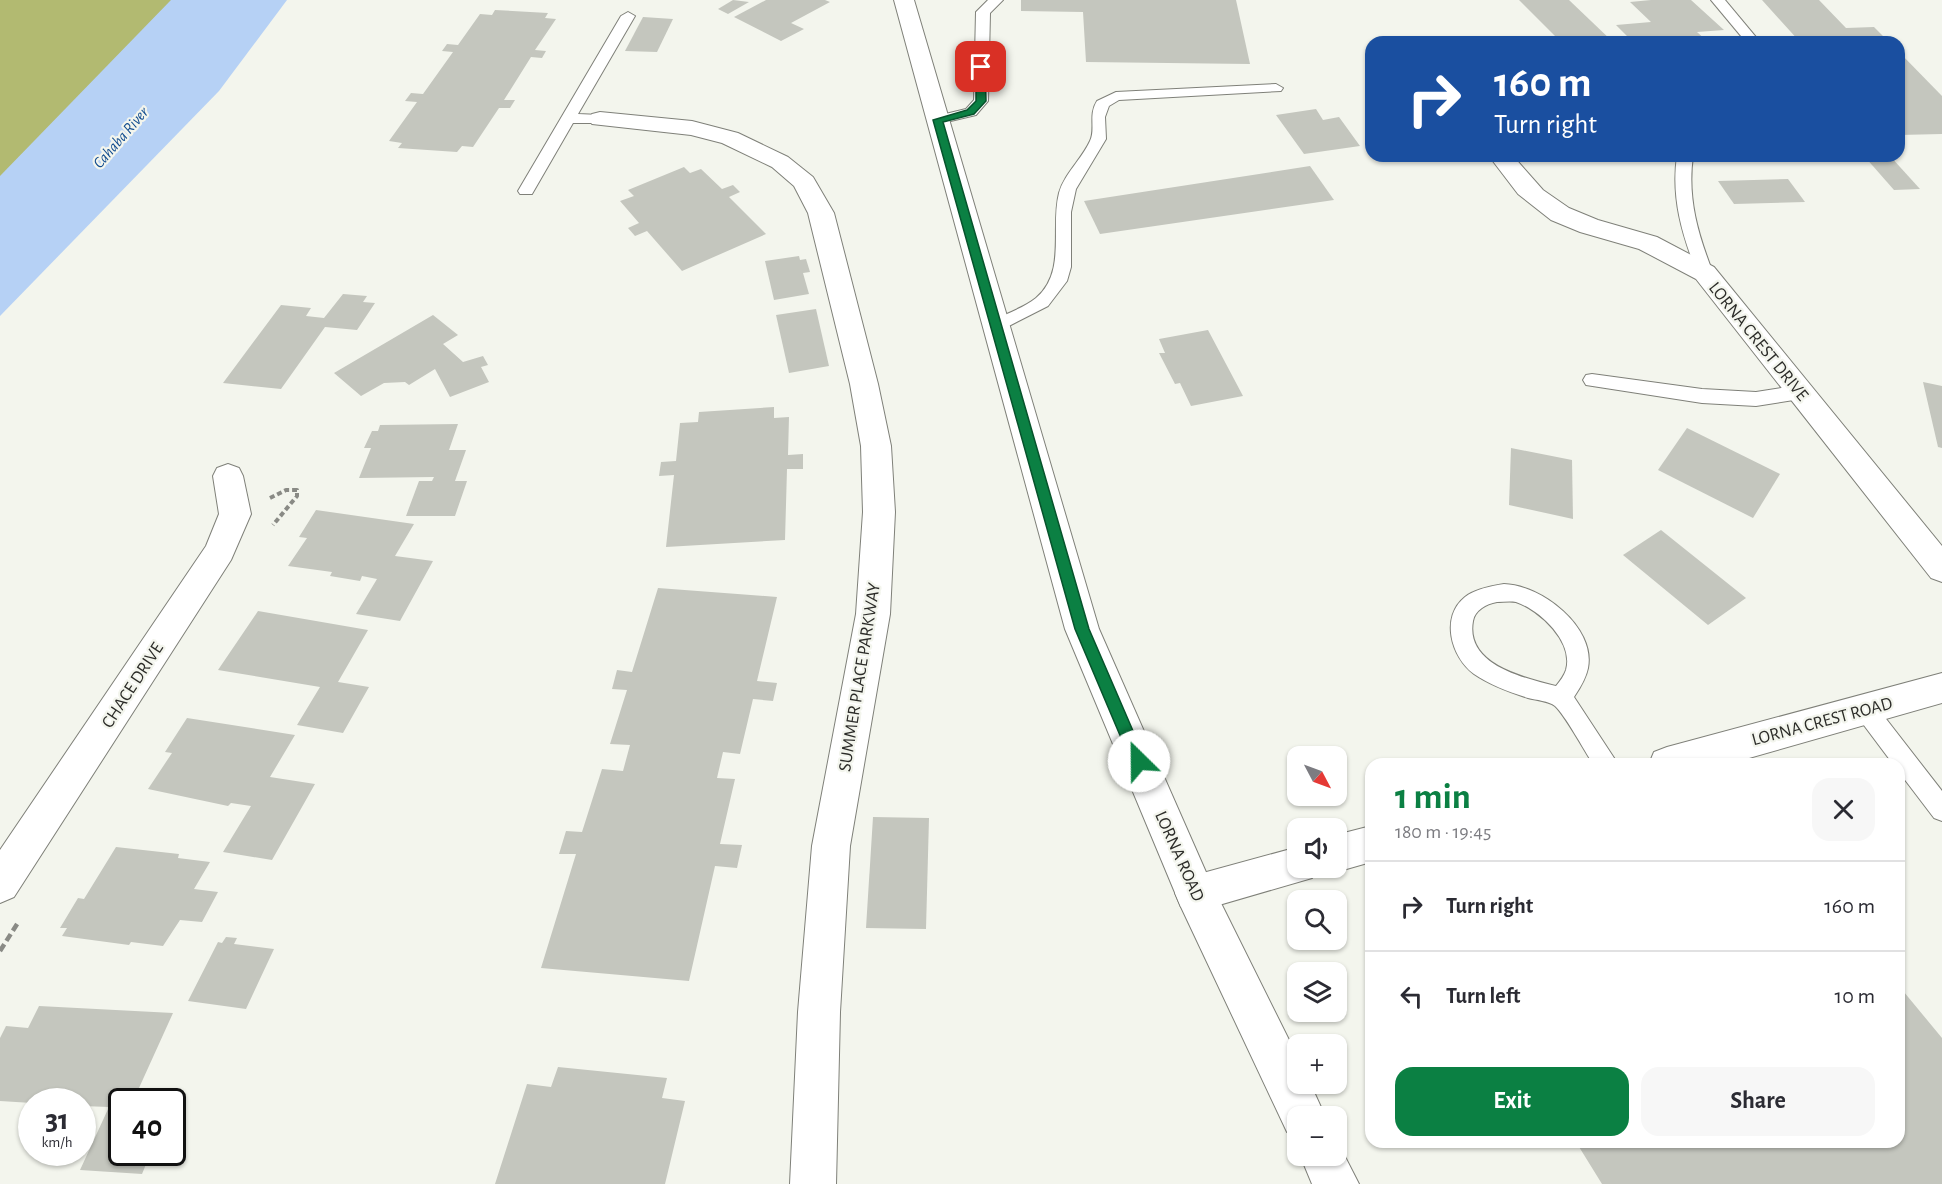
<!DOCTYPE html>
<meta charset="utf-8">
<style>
body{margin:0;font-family:"Alegreya Sans",sans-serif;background:#f7f7f7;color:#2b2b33;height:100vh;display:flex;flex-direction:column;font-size:22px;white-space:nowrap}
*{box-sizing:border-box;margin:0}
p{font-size:20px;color:#7c7c81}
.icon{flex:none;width:33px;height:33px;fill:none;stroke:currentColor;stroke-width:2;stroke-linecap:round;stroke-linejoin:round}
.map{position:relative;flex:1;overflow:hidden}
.sheet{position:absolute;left:1365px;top:758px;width:540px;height:390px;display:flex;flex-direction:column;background:#fff;border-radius:18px;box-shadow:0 2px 4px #0004}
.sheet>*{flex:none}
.top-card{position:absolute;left:1365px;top:36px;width:540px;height:126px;border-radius:18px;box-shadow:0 2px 4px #0004;background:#1a4fa0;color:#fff;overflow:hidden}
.needle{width:39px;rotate:131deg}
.tools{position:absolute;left:1287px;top:746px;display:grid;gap:12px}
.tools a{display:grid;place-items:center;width:60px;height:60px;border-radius:12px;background:#fff;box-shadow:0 2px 4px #0004;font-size:30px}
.speed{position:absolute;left:18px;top:1088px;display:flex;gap:12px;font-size:30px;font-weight:700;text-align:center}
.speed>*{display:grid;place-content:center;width:78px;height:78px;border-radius:50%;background:#fff;box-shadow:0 2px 4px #0004;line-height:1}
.speed small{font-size:15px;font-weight:400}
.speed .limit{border:3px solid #111;border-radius:9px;background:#fff;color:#111}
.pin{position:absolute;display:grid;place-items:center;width:51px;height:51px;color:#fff;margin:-26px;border-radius:12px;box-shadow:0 3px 9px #0006}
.me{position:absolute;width:66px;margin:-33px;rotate:337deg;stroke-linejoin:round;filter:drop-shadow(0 0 4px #0008)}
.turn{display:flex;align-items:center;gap:21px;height:126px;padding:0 30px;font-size:27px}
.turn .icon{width:78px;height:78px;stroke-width:2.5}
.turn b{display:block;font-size:42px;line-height:51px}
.round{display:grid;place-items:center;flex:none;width:63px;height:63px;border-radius:18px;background:#f7f7f7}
.headline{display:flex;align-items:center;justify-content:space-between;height:102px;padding:0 30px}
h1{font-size:36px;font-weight:600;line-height:45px;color:#0b8043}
.button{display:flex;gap:12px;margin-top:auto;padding:12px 30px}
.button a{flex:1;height:69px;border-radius:18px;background:#0b8043;color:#fff;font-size:24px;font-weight:600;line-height:69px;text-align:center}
.button a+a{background:#f7f7f7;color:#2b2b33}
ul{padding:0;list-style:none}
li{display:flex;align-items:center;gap:18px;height:90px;padding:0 30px;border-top:2px solid #e1e1e2}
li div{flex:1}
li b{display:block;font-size:22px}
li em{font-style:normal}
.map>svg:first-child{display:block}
.forest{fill:#b2ba71}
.water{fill:#b6d1f5}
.building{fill:#c4c6be}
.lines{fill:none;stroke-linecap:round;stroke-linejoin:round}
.service-casing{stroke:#7f8079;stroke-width:2}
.minor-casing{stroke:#7f8079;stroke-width:2}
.tertiary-casing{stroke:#7f8079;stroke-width:2}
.path-far1{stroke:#898a85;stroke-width:4;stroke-dasharray:5 3;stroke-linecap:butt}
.path{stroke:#898a85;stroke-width:4.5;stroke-dasharray:8 4;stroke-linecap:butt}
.service{fill:#fff;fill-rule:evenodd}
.minor{fill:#fff;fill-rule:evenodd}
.tertiary{fill:#fff;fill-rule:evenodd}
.route{fill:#0b8043;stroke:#07532c;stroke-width:1.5}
.labels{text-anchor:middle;stroke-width:4.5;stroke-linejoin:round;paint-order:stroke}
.far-water-label{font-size:16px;font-style:italic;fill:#114c8f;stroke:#f3f5ed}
.street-label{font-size:18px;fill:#2c2c29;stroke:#f3f5ed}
</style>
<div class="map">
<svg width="1942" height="1184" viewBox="0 0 1942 1184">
<rect width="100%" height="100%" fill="#f3f5ed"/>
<path class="forest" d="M 0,0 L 172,0 L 0,177 Z"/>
<path class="water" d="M 171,0 L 287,0 L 219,91 L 0,316 L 0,176 Z"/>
<g class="building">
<path d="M 733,0 L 749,2 L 728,14 L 718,9 Z"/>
<path d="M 766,0 L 825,0 L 830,2 L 791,23 L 804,29 L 781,41 L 734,17 Z"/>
<path d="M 1021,0 L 1236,0 L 1250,64 L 1086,62 L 1083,12 L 1021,11 Z"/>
<path d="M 1519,0 L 1569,0 L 1613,42 L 1561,42 Z"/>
<path d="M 1651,0 L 1691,0 L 1724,30 L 1697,32 L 1708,42 L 1666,42 L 1660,37 L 1631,40 L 1616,25 L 1651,22 L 1630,2 Z"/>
<path d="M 1762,0 L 1819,0 L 1846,28 L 1874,27 L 1889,42 L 1800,42 Z"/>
<path d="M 495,10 L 548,13 L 545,18 L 556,19 L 535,50 L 546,51 L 542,58 L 531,57 L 504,100 L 515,100 L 510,108 L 499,108 L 473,147 L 462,146 L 457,152 L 398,148 L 402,143 L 389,141 L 417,102 L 405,101 L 411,93 L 423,94 L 453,52 L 442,51 L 447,44 L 458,45 L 480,14 L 492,15 Z"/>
<path d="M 643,17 L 673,19 L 657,52 L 625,51 Z"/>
<path d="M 1899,52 L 1942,96 L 1942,134 L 1899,135 Z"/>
<path d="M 1316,109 L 1323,120 L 1339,117 L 1360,146 L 1304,154 L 1276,115 Z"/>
<path d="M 1890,156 L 1920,189 L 1894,190 L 1865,157 Z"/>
<path d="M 1310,166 L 1334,200 L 1100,234 L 1084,201 Z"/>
<path d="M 684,167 L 690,173 L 701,169 L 722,189 L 733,185 L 740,192 L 729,197 L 766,234 L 682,271 L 647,231 L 635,236 L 628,228 L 639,223 L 620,201 L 634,196 L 628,190 Z"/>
<path d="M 1788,179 L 1805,202 L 1734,204 L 1718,181 Z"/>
<path d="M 799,256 L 800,260 L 806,259 L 810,272 L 803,273 L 809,294 L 774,300 L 765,261 Z"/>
<path d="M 343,294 L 367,296 L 363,302 L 375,303 L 357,330 L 325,327 L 281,389 L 223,383 L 281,305 L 311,308 L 306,316 L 324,318 Z"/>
<path d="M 816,309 L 829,366 L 789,373 L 776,315 Z"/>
<path d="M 433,315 L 458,335 L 443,344 L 463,362 L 483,356 L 488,365 L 481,367 L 489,382 L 450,397 L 435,369 L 409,385 L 405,382 L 384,383 L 361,396 L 334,373 Z"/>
<path d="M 1208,330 L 1243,396 L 1191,406 L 1180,383 L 1175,384 L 1159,353 L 1165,353 L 1159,339 Z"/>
<path d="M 1923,382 L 1942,386 L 1942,448 L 1938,447 Z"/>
<path d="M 774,407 L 774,418 L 789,417 L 788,455 L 803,454 L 803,469 L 787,469 L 785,540 L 666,547 L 674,475 L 659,476 L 661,462 L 676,461 L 680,423 L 698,422 L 699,412 Z"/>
<path d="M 458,424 L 449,450 L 466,450 L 455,481 L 467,481 L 455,516 L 406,516 L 419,481 L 432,481 L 434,477 L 359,478 L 371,448 L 364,448 L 372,431 L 378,431 L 380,425 Z"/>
<path d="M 1687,428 L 1780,474 L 1753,518 L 1658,470 Z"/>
<path d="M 1511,448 L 1572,460 L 1573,519 L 1509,505 Z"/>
<path d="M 316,510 L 414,524 L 395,556 L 433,561 L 400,621 L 356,614 L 377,579 L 362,576 L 360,581 L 330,576 L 332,572 L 288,566 L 307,538 L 299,537 Z"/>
<path d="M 1661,530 L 1746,598 L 1708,625 L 1623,555 Z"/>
<path d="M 658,588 L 777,597 L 757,681 L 777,683 L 773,701 L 753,699 L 740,754 L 723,752 L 717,778 L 735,779 L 720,844 L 742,845 L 737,868 L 715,866 L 689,981 L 541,968 L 576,854 L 559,854 L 566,831 L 582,832 L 602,769 L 623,771 L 630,745 L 610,744 L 627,690 L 612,689 L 617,670 L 632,672 Z"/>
<path d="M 258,611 L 368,630 L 338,682 L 369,687 L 343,733 L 297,725 L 320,687 L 218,670 Z"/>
<path d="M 187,718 L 295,735 L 270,777 L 315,784 L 272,860 L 223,852 L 251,806 L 231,803 L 228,806 L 148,789 L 172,753 L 165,752 Z"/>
<path d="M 873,817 L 929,818 L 926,929 L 866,928 Z"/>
<path d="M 116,847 L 179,854 L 178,858 L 210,862 L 194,889 L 218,892 L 202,922 L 180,920 L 163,946 L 131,942 L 129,945 L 62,936 L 67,928 L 60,928 L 78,898 L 84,899 Z"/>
<path d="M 226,937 L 237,938 L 234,944 L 274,949 L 246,1009 L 188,1001 L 218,942 L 222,943 Z"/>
<path d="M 1899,986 L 1942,1038 L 1942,1184 L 1602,1184 L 1576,1142 L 1899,1142 Z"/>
<path d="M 39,1006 L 173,1013 L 134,1099 L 138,1101 L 122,1101 L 122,1152 L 151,1152 L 142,1174 L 80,1170 L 109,1107 L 82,1106 L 82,1101 L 32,1101 L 32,1103 L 0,1101 L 0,1038 L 6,1026 L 28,1028 Z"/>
<path d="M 558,1067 L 667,1078 L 662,1098 L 685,1101 L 665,1184 L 495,1184 L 527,1084 L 551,1087 Z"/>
</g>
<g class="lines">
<defs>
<g id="service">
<path d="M 988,0 L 1003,0 L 990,13 L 988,101 L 976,115 L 938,124 L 933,123 L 931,120 L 933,117 L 966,109 L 974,100 L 976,12 Z"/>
<path d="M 1711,0 L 1725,0 L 1760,42 L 1746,42 Z"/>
<path d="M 628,12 L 635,16 L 578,114 L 600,115 L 607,119 L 600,123 L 573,123 L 532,194 L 520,194 L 518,191 L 621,16 Z"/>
<path d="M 1276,84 L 1283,88 L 1281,91 L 1119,100 L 1109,106 L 1105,117 L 1106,139 L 1076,189 L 1071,212 L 1071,267 L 1067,281 L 1048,306 L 1003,329 L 991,329 L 988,325 L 991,321 C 1005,314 1024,308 1036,298 C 1067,272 1050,227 1059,193 C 1064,174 1082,159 1090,141 C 1096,129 1088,115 1097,101 L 1116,92 Z"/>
<path d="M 1677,156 L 1693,156 C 1687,198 1698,234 1713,273 L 1711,277 L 1699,277 L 1697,273 C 1682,234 1671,198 1677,156 Z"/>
<path d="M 1592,374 L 1702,389 L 1756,392 L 1800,385 L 1806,387 L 1809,392 L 1806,397 L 1800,399 L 1756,406 L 1702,403 L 1586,385 L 1583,380 L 1586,375 Z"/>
<path d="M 1504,584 C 1541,585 1596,627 1588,668 C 1586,678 1580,688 1574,697 L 1618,764 L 1593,764 C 1584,750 1565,715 1555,706 C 1549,701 1536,700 1528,698 C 1509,692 1490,685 1474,674 C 1451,657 1440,617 1465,597 C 1475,589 1491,586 1504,584 ZM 1497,602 C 1503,602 1510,601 1516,602 C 1540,610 1574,642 1566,670 C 1564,676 1560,681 1556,686 C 1524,678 1465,665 1473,621 C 1475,610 1486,604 1497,602 Z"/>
<path d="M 1865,699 L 1873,702 L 1942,791 L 1942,821 L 1934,818 L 1899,772 L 1899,764 L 1893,764 L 1857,716 L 1854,709 L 1857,702 Z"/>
</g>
<g id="minor">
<path d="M 600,112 L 692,121 L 738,133 L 788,157 L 813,177 L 834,213 L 878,384 L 891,446 L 895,512 L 890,614 L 850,846 L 840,1012 L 836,1184 L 790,1184 L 798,1012 L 812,846 L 856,614 L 863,512 L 861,446 L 850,384 L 808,213 L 794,186 L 772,167 L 722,143 L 691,135 L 592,124 L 588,119 L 592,114 Z"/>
<path d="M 1489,156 L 1513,156 L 1543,190 L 1569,208 L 1598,220 L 1657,237 L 1714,267 L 1942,546 L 1942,582 L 1931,578 L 1696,279 L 1639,249 L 1580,232 L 1551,220 L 1518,194 Z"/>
<path d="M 228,464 L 239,468 L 243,476 L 251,514 L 231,560 L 14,897 L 0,903 L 0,850 L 206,546 L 219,514 L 213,476 L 217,468 Z"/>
<path d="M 1942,673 L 1942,703 L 1728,764 L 1649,764 L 1654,752 L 1667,747 Z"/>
<path d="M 1371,826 L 1371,862 L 1336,872 L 1322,867 L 1336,867 L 1336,835 Z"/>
<path d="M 1298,847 L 1298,867 L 1316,867 L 1312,878 L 1195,912 L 1181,907 L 1175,893 L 1181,879 Z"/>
</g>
<g id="tertiary">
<path d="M 894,0 L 914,0 L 1099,629 L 1209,879 L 1298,1058 L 1298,1083 L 1310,1083 L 1325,1116 L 1298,1116 L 1298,1136 L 1287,1132 L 1181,907 L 1065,629 Z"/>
<path d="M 1336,1139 L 1359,1184 L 1312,1184 L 1300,1155 L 1336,1155 Z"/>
</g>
</defs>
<use href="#service" class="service-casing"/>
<use href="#minor" class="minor-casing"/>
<use href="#tertiary" class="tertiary-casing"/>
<path class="path-far1" d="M 270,498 L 286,490 L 297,490 L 297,496 L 273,525"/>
<path class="path" d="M 0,951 L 19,921"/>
<use href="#service" class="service"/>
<use href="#minor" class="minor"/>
<use href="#tertiary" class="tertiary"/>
</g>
<path class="route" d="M 981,64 L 985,67 L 986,101 L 974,114 L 943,122 L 1089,629 L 1146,761 L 1144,766 L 1139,768 L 1133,766 L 1075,629 L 933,120 L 967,110 L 976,101 L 976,67 Z"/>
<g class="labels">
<g class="far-water-label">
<text transform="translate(120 137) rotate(-49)" y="6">Cahaba River</text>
</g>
<g class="street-label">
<text transform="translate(1759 341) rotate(51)" y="6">LORNA CREST DRIVE</text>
<text transform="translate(859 677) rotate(-81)" y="6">SUMMER PLACE PARKWAY</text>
<text transform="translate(132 685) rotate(-57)" y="6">CHACE DRIVE</text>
<text transform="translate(1822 721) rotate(-15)" y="6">LORNA CREST ROAD</text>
<text transform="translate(1180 856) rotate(66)" y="6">LORNA ROAD</text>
</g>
</g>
</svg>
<div class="tools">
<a><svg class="needle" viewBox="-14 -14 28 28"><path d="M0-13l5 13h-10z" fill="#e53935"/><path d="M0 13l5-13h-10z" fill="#7c7c81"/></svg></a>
<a><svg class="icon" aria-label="sound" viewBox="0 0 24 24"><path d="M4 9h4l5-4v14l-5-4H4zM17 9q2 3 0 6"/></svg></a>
<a><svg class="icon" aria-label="search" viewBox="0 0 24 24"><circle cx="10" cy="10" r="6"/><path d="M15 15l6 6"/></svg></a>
<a><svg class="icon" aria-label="layers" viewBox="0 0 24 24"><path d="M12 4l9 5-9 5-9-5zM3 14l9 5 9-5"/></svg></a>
<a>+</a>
<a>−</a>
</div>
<div class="speed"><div>31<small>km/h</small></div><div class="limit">40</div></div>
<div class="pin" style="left:981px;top:67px;background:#d93025"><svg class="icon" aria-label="arrive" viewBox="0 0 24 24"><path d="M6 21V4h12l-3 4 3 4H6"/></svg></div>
<svg class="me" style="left:1139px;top:761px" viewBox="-20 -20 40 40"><circle r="19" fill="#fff"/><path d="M0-13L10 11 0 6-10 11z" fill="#0b8043"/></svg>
<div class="top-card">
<div class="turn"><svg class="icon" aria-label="right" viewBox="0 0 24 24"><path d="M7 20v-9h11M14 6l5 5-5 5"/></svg><div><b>160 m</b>Turn right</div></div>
</div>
<section class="sheet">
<div class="headline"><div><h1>1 min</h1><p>180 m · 19:45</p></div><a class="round"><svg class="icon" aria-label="close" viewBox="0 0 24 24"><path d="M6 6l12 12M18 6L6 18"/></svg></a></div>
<ul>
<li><svg class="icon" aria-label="right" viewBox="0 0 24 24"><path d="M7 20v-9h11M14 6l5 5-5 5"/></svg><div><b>Turn right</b></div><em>160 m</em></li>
<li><svg class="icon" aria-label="left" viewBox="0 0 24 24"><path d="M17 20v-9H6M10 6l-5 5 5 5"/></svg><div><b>Turn left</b></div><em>10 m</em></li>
</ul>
<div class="button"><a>Exit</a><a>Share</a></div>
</section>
</div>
